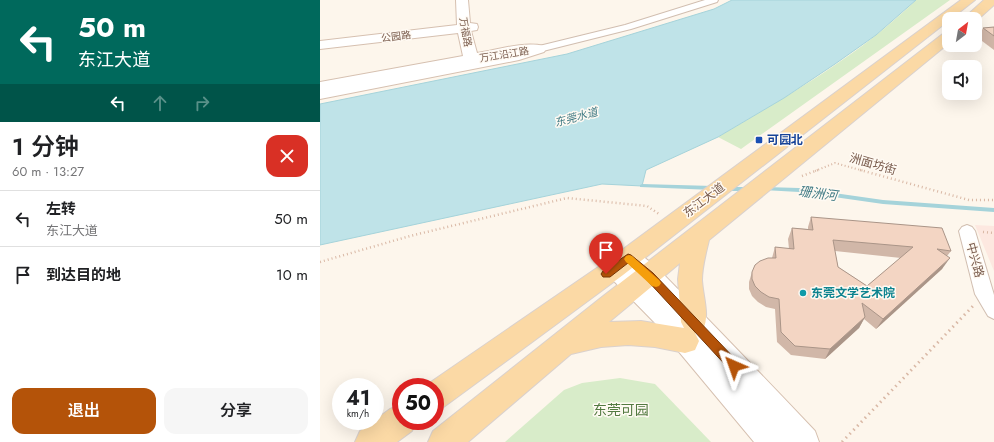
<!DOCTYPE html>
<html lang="zh">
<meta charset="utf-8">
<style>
body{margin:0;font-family:Jost,"Noto Sans SC",sans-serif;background:#f6f6f6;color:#202124;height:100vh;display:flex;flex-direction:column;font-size:15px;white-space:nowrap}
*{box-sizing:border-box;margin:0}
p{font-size:13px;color:#757577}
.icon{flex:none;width:22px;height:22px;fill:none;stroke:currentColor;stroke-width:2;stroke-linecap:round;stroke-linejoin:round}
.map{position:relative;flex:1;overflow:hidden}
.drawer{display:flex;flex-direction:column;background:#fff;width:320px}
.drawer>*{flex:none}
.top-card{background:#00695c;color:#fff;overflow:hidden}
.needle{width:26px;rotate:31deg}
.controls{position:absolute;left:622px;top:12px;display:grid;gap:8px}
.controls a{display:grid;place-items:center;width:40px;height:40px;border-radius:8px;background:#fff;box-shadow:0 4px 16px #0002;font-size:20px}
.speed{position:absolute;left:12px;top:378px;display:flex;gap:8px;font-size:20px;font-weight:700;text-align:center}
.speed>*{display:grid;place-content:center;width:52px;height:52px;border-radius:50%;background:#fff;box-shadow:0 4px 16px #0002;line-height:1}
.speed small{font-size:10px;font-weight:400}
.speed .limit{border:6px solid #d22;background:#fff;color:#111}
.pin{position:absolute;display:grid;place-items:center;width:34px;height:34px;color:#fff;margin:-41px -17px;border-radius:50% 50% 50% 0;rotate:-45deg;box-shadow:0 0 4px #0007}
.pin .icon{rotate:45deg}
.me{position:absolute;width:44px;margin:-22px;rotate:317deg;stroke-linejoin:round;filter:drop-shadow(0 0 3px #0008)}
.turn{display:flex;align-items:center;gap:14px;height:84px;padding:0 12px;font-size:18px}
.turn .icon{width:52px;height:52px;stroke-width:2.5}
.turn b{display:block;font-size:28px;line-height:34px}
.lanes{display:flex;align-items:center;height:38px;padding:0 12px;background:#0003;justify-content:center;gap:20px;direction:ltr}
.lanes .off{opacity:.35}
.round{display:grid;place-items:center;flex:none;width:42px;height:42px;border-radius:12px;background:#f6f6f6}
.overview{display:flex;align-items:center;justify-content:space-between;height:68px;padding:0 12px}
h1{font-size:24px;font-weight:600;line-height:30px}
.primary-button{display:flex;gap:8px;margin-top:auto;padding:8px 12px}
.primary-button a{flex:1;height:46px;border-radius:12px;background:#b45309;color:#fff;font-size:16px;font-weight:600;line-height:46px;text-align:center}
.primary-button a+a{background:#f6f6f6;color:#202124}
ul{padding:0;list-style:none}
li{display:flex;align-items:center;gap:12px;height:56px;padding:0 12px;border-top:1px solid #e0e0e0}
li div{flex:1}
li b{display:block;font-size:15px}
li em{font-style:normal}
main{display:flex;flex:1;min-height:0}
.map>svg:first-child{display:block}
.commercial{fill:#fde8e0}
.green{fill:#d8ecc9}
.water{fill:#bfe3e8;stroke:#a5d3da}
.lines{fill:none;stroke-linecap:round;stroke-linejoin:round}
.stream{fill:#a5d3da;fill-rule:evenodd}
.street-casing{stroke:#d1beb0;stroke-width:2}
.secondary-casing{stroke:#d6c0b0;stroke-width:2}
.primary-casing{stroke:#dad1cd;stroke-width:2}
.path-far2{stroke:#d9b8a5;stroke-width:2;stroke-dasharray:1 2.5;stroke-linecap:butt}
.path-far1{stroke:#d9b8a5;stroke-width:2.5;stroke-dasharray:1 3;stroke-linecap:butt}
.path{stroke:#d9b8a5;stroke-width:3;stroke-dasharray:1.5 4;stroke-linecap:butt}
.street{fill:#fff;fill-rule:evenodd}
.secondary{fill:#fff;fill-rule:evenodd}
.primary{fill:#fbd9a5;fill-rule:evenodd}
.wall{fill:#d1b7a8;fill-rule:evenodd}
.shaded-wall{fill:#aa9588}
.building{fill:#f3d5c3;stroke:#aa9588;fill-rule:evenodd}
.route{fill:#b45309;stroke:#753606}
.slow{fill:#f59e0b}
.transit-dot{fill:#1a4fb4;stroke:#fffaf3;stroke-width:1.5}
.culture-dot{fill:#0f9aa8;stroke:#fffaf3;stroke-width:1.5}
.labels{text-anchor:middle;stroke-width:3;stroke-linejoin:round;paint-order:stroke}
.far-street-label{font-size:10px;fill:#7a5c4d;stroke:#fffaf3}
.far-water-label{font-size:11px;font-style:italic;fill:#437c86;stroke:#fffaf3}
.transit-label{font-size:12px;font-weight:bold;fill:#164399;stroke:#fffaf3;text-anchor:start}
.street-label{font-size:12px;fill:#7a5c4d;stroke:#fffaf3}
.culture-label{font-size:12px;font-weight:bold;fill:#0d838f;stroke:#fffaf3;text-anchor:start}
.water-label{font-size:13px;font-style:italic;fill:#437c86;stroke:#fffaf3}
.near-park-label{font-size:14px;fill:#537a41;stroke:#fffaf3}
</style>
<main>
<section class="drawer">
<div class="top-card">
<div class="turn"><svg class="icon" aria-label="left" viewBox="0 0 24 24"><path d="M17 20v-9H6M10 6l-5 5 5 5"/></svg><div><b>50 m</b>东江大道</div></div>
<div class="lanes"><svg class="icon" aria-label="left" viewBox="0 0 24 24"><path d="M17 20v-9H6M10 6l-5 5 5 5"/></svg><svg class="icon off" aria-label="ahead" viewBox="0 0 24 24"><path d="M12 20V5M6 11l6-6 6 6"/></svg><svg class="icon off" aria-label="right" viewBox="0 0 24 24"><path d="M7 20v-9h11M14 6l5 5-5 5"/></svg></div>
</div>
<div class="overview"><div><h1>1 分钟</h1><p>60 m · 13:27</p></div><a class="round" style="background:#d93025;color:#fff"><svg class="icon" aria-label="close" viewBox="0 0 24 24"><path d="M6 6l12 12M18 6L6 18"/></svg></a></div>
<ul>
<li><svg class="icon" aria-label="left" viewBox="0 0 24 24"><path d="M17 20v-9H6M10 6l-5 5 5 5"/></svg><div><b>左转</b><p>东江大道</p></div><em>50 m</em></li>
<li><svg class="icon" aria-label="arrive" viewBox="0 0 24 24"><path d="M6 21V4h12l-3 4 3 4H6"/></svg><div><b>到达目的地</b></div><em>10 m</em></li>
</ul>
<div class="primary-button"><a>退出</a><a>分享</a></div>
</section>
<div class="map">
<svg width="674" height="442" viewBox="0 0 674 442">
<rect width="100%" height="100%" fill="#fdf6ec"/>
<path class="commercial" d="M 655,225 L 674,226 L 674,271 Z"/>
<g class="green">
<path d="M 596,0 L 630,0 L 421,149 L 398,137 C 467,96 539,56 596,0 Z"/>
<path d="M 300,378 L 335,384 L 391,442 L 185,442 L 244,390 L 262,383 Z"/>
</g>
<path class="water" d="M 412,0 L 596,0 L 556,35 L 515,64 L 464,98 L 398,137 L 326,170 L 322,186 L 282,184 L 0,245 L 0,104 L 247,54 L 394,9 Z"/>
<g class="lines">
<g class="stream">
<path d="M 322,184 L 393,186 L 395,188 L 393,190 L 320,187 L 320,185 Z"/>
<path d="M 407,187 L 429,187 L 431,189 L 429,191 L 407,191 L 405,189 Z"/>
<path d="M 445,187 L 479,188 L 563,200 L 674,208 L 674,212 L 563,204 L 479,192 L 443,190 L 443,188 Z"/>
</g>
<defs>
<g id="street">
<path d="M 385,0 L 398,0 L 397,2 L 311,29 L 219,52 L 214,49 L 215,47 L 305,25 Z"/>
<path d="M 647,225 L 652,227 L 655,231 L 674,295 L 674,319 L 668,316 L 655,294 L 639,231 L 642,227 Z"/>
</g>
<g id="secondary">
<path d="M 136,0 L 148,0 L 150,23 L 157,24 L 158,27 L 157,30 L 151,31 L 157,53 C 177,50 203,41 224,46 L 226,49 L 224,52 L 199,60 L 0,99 L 0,82 L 143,56 L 138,33 L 0,49 L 0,41 L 137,25 Z"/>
<path d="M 308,249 C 329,256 346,278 362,293 C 407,338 451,385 495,431 L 499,442 L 434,442 L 335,323 L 287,274 L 284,268 L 287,262 L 295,259 L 298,260 L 297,258 L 300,252 Z"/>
</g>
<g id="primary">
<path d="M 641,0 L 655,0 L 303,275 L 125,406 L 115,411 L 115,387 L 104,387 L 105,386 L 287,261 Z"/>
<path d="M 664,0 L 674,0 L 674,5 L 655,22 L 655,19 L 643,19 Z"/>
<path d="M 629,32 L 629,43 L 389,240 C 386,253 382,267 382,280 C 383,297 390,315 383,330 L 375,333 L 379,341 L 375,350 L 365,353 L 335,347 L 308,345 L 281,347 L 251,354 L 148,442 L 108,442 L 113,431 L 282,297 L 624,33 ZM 360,263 L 358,279 L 361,322 L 364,328 L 321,321 L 289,322 Z"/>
<path d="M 81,405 L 81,421 L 96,421 L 92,431 L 77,442 L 35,442 L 40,431 L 70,409 Z"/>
</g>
</defs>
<use href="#street" class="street-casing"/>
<use href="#secondary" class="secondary-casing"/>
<use href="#primary" class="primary-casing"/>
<path class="path-far2" d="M 495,171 L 515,163 L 544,171"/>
<g class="path-far1">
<path d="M 540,170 L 649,200 L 674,200"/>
<path d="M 482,176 L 498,170"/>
<path d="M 663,232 L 674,233"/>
<path d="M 0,262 L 90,236 L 247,198 L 327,206 L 339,214"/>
</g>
<path class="path" d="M 522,442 L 653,306"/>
<use href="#street" class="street"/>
<use href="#secondary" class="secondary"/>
<use href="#primary" class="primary"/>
</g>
<g class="wall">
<path d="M 674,27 L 674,50 L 658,38 L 663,28 Z"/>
<path d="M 491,217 L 631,251 L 627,256 L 622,269 L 556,329 L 544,319 L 539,328 L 505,359 L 471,355 L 457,342 L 455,309 L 446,307 L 438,302 L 432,296 L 429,289 L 429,282 L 432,272 L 452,258 L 455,247 L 469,249 L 468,239 L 472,228 L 488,229 L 488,227 ZM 515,251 L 581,258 L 547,286 L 518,267 Z"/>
</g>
<g class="shaded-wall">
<path d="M 630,258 L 622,269 L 556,329 L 563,319 Z"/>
<path d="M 545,317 L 539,328 L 505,359 L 510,349 Z"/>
</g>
<g class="building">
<path d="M 674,27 L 674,36 L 663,28 Z"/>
<path d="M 491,217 L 622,228 L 631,251 L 617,249 L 630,258 L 563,319 L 542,303 L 545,317 L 510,349 L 475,346 L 461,332 L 459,299 L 449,297 L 441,292 L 435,286 L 432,279 L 432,272 L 435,265 L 440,261 L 448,258 L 456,258 L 455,247 L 474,249 L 472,228 L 493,230 ZM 513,240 L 593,247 L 547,286 L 518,267 Z"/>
</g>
<path class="route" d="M 308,254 L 311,255 L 333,273 L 418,362 L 420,366 L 418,370 L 414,371 L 410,370 L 326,279 L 308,263 L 290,277 L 283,277 L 281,274 L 283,271 Z"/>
<path class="slow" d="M 309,255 L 312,256 L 339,280 L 341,283 L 339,286 L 336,287 L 332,286 L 306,262 L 304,259 L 306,256 Z"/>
<rect class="transit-dot" x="435" y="136" width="8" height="8" rx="2"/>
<circle class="culture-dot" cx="483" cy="293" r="4"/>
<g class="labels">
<g class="far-street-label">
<text transform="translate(146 32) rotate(80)" y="4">万福路</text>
<text transform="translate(76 36) rotate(-7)" y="4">公园路</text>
<text transform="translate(184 54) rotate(-9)" y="4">万江沿江路</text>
</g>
<g class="far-water-label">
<text transform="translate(256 117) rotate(-15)" y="4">东莞水道</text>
</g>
<g class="transit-label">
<text x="447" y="144">可园北</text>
</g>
<g class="street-label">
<text transform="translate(553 164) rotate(16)" y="4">洲面坊街</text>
<text transform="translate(384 200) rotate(-37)" y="4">东江大道</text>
<text transform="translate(655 260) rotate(75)" y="4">中兴路</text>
</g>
<g class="culture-label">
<text x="491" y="297">东莞文学艺术院</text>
</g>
<g class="water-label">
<text transform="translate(498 193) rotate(7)" y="5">珊洲河</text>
</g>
<g class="near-park-label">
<text x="301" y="415">东莞可园</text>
</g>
</g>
</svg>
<div class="controls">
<a><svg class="needle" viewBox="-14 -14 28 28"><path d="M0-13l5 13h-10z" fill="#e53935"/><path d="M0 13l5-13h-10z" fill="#757577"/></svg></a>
<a><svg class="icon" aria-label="sound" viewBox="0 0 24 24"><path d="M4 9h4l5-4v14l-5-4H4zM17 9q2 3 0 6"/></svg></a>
</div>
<div class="speed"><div>41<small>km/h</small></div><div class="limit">50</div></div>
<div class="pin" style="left:286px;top:274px;background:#d93025"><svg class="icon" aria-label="arrive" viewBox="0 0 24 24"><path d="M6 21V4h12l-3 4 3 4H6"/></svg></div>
<svg class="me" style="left:414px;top:366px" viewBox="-20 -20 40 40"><path d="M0-17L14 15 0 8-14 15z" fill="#b45309" stroke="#fff" stroke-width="4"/></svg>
</div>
</main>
